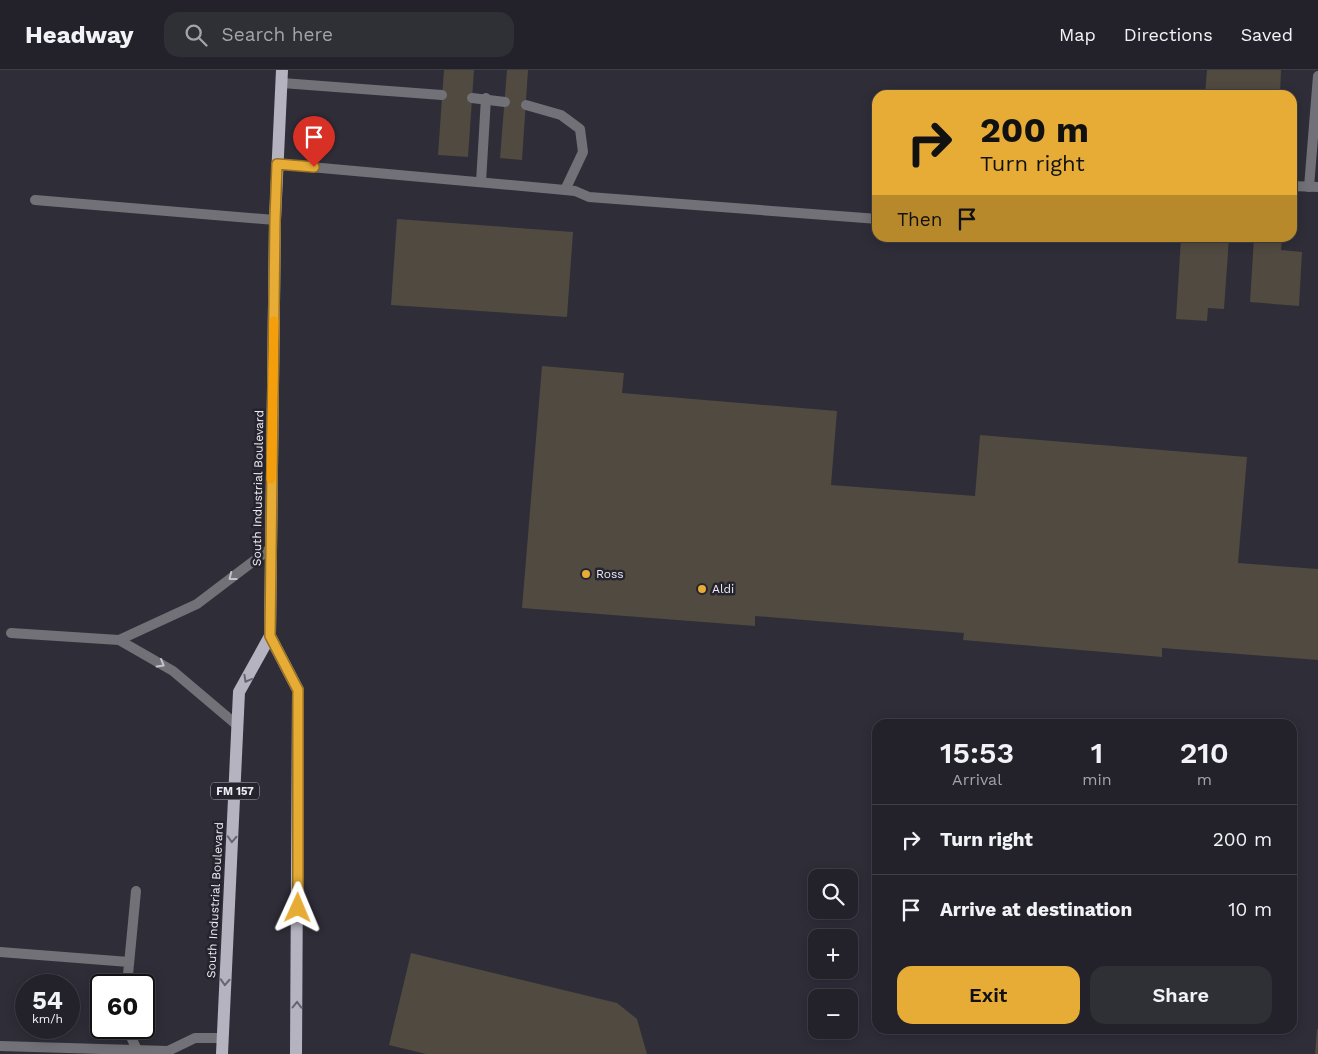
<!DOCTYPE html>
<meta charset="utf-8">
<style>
body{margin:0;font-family:"Work Sans",sans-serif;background:#2f2f36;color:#f1f3f6;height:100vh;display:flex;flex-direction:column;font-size:19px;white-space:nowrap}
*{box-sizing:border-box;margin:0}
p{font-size:16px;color:#a3a4a8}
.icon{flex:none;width:28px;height:28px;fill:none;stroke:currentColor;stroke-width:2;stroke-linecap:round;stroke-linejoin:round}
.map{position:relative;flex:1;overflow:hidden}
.details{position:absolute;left:872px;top:649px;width:425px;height:315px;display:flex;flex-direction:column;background:#23222a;border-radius:15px;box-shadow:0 2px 12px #0003,0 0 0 1px #403f47}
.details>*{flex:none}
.banner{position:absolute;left:872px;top:20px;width:425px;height:152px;border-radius:15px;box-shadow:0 2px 12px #0003,0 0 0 1px #403f47;background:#e6ac36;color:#111;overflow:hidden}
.buttons{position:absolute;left:808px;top:799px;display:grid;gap:10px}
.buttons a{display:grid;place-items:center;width:50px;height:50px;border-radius:10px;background:#23222a;box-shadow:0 2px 12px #0003,0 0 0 1px #403f47;font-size:25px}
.speed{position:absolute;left:15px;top:904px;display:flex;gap:10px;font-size:25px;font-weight:700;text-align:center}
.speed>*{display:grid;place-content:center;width:65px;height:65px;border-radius:50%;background:#23222a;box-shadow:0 2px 12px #0003,0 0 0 1px #403f47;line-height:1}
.speed small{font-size:12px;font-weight:400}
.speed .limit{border:2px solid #111;border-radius:8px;background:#fff;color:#111}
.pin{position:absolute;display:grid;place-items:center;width:42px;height:42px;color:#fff;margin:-51px -21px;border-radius:50% 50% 50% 0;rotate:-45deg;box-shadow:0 0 5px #0007}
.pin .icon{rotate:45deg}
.me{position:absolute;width:55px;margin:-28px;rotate:1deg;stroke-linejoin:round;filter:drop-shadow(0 0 4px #0008)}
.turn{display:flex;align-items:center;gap:18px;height:105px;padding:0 25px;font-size:22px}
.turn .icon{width:65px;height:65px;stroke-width:2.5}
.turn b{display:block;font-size:35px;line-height:42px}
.then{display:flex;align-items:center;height:48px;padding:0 25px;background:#0003;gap:10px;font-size:19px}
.eta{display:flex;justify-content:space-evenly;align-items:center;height:85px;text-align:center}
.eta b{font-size:30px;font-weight:600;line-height:35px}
.button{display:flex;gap:10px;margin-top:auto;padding:10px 25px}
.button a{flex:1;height:58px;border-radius:15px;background:#e6ac36;color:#111;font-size:20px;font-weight:600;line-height:58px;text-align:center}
.button a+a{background:#2f2f36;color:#f1f3f6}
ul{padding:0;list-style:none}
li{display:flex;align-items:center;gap:15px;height:70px;padding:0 25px;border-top:1px solid #403f47}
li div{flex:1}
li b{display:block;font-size:19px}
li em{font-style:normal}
header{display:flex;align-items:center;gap:30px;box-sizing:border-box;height:70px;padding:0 25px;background:#23222a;border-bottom:1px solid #403f47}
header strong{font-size:24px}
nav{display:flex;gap:28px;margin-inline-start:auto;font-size:18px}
.search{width:350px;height:45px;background:#2f2f36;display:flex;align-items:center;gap:12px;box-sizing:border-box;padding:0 18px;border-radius:15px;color:#a3a4a8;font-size:19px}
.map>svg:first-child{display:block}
.building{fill:#514a40}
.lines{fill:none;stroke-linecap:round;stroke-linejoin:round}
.service{stroke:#727177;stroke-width:10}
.minor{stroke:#727177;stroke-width:10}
.primary{stroke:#b5b3bf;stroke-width:12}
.oneway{stroke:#c3c2c8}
.oneway2{stroke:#66646f}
.route-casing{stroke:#967023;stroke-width:12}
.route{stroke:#e6ac36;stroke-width:9}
.slow{stroke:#f59e0b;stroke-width:9}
.poi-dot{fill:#e6ac36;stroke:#25242e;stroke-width:2}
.labels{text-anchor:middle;stroke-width:5;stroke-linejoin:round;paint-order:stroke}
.shield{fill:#25242e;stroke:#b2b1b9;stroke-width:1}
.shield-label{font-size:11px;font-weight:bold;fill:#eeedf4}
.street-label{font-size:12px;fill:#eeedf4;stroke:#25242e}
.poi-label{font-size:12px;fill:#eeedf4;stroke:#25242e;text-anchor:start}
</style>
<header>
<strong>Headway</strong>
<div class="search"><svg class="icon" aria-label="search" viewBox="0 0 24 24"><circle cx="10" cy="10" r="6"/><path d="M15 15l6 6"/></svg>Search here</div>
<nav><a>Map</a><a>Directions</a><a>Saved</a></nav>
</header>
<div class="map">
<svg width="1318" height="984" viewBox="0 0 1318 984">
<rect width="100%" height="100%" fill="#2f2d38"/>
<g class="building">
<path d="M 444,0 L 474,0 L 468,87 L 438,85 Z"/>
<path d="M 507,0 L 528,0 L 522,90 L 500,88 Z"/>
<path d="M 1207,0 L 1281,0 L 1280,25 L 1205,25 Z"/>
<path d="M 397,149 L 573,162 L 567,247 L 391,235 Z"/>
<path d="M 1181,168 L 1229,168 L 1224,239 L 1208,238 L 1207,251 L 1176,249 Z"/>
<path d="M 1254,168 L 1282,168 L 1281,180 L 1302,182 L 1299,236 L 1250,232 Z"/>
<path d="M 542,296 L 624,303 L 622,323 L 837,341 L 831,415 L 975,426 L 980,365 L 1247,387 L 1238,493 L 1318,499 L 1318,590 L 1162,578 L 1162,587 L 963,570 L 964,563 L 755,546 L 755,556 L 522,538 Z"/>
<path d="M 411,883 L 617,933 L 637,949 L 647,984 L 426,984 L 389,975 Z"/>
<path d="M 1317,959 L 1318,959 L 1318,984 L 1315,984 Z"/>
</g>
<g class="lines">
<g class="service">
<path d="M 282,13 L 442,25"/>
<path d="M 472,28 L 505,32"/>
<path d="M 526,35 L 561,45 L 580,59 L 583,82 L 565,120"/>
<path d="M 277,94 L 565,120 L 575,121 L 589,127 L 878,149"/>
<path d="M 481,112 L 486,28"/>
<path d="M 35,130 L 275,150"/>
<path d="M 11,563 L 119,570 L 173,601 L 238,656"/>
<path d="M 119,570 L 197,534 L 271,478"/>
<path d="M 0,882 L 129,892"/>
<path d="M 127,915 L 136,821"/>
<path d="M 127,958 L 137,980"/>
<path d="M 0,976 L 168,981 L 195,968 L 223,968"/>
</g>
<g class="minor">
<path d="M 1292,116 L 1318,117"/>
<path d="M 1309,117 L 1318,6"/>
</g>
<g class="primary">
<path d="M 282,0 L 275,150 L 270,566 L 298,620 L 296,984"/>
<path d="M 222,984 L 239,622 L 270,566"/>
</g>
</g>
<defs><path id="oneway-chevron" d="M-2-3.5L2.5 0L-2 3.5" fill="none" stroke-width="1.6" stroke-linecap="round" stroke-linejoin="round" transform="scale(1.25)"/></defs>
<g class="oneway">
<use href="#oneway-chevron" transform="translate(232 507) rotate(142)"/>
<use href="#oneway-chevron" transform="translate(161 594) rotate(30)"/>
</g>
<g class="oneway2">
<use href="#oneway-chevron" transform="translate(247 609) rotate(119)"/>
<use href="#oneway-chevron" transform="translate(232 769) rotate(93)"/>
<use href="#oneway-chevron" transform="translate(225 912) rotate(93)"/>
<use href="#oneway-chevron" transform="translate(297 935) rotate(-89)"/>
</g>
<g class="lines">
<defs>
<path id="route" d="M 298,838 L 298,620 L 270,566 L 275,150 L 277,94 L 314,97"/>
</defs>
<use href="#route" class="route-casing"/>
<use href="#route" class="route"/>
<path class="slow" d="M 271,409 L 274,251"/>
</g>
<g class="poi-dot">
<circle cx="586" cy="504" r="5"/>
<circle cx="702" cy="519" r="5"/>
</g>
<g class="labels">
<rect class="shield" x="211" y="712.5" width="48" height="17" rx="4"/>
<g class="shield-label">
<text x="235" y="725">FM 157</text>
</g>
<g class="street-label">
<text transform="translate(258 418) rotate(-89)" y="4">South Industrial Boulevard</text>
<text transform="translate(215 830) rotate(-87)" y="4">South Industrial Boulevard</text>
</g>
<g class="poi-label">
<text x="596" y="508">Ross</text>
<text x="712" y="523">Aldi</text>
</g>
</g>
</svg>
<div class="buttons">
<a><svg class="icon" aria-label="search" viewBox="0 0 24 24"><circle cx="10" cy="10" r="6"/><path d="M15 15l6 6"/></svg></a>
<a>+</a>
<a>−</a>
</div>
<div class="speed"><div>54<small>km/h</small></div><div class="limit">60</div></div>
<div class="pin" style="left:314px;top:97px;background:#d93025"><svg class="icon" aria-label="arrive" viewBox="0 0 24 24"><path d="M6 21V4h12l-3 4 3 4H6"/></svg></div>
<svg class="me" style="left:298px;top:838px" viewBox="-20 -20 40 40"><path d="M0-17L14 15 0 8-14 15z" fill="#e6ac36" stroke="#fff" stroke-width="4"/></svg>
<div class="banner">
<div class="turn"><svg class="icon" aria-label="right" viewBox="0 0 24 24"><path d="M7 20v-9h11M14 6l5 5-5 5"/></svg><div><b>200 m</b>Turn right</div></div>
<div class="then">Then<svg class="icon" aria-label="arrive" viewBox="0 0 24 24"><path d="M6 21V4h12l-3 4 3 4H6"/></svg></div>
</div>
<section class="details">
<div class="eta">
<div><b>15:53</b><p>Arrival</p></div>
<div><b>1</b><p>min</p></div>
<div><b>210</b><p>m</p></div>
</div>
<ul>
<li><svg class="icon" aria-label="right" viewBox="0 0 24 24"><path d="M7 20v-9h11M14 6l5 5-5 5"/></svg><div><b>Turn right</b></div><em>200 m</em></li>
<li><svg class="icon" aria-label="arrive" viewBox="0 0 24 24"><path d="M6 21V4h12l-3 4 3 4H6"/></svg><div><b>Arrive at destination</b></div><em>10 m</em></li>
</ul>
<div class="button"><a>Exit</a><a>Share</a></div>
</section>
</div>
